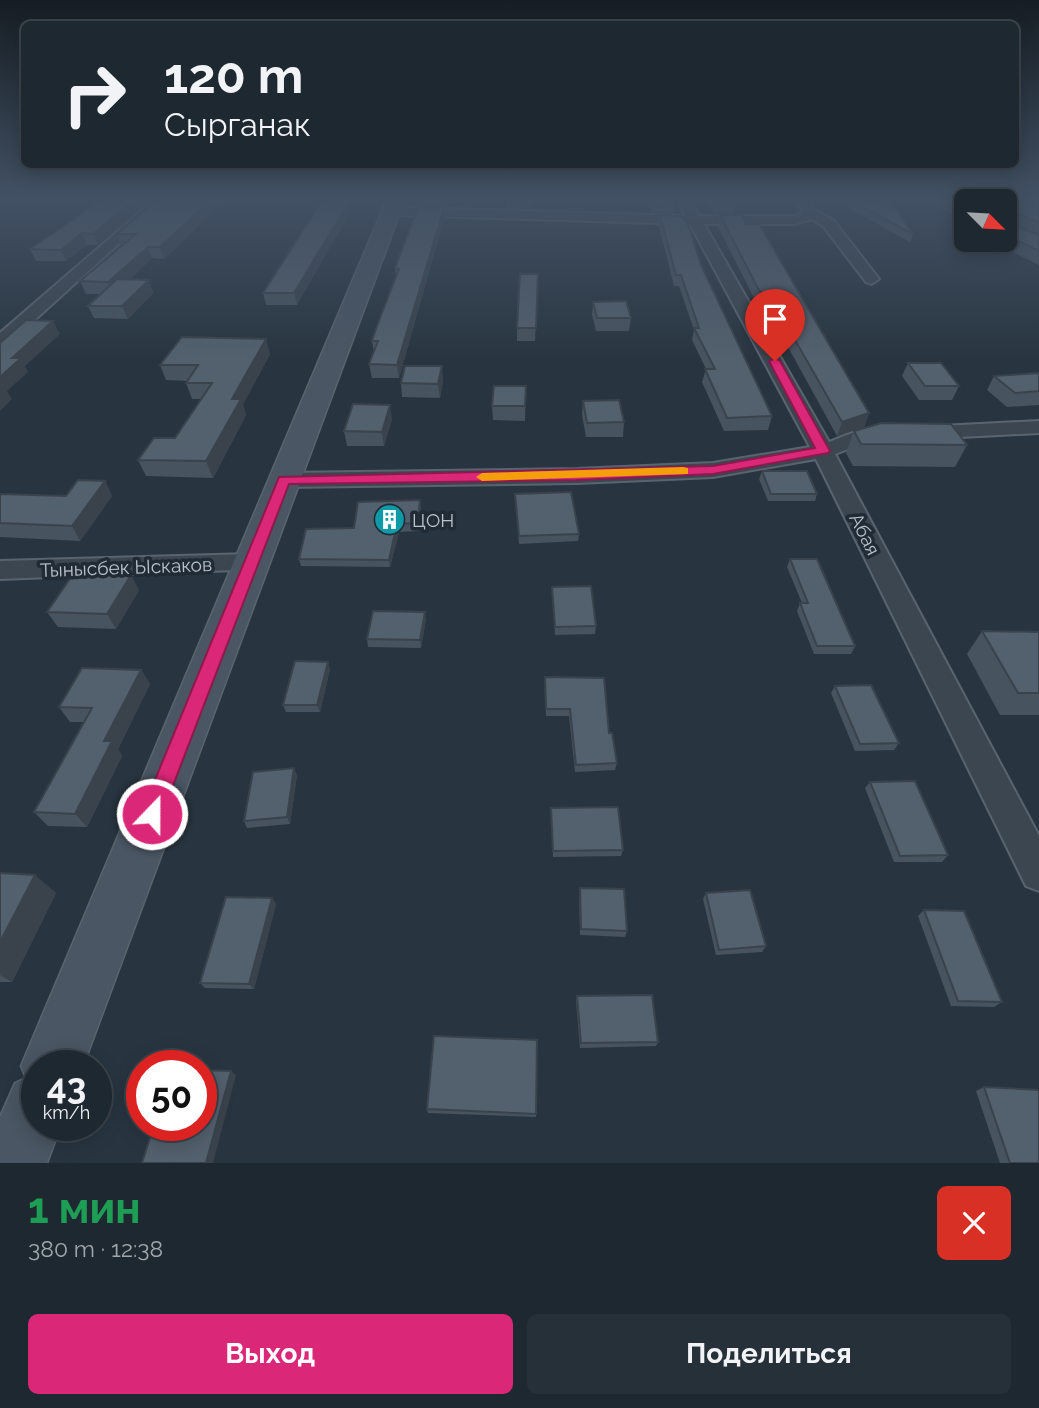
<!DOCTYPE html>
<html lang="ru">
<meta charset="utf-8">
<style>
body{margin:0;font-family:Raleway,sans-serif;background:#263038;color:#f1f3f6;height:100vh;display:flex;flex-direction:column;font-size:26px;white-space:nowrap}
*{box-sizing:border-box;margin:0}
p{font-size:23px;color:#a1a6ab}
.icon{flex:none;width:38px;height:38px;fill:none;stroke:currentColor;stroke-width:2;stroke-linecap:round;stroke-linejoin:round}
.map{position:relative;height:1163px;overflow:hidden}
.details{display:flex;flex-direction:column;background:#1e2830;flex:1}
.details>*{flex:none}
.top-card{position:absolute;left:21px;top:21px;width:998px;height:147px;border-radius:10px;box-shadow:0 4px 18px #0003,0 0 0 2px #3c444c;background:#1e2830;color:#f1f3f6;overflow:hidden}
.needle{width:46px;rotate:114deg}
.fabs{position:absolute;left:954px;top:189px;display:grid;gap:14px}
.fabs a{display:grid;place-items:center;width:63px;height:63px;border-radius:10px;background:#1e2830;box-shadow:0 4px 18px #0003,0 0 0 2px #3c444c;font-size:35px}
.speed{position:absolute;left:21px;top:1050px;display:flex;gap:14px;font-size:35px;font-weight:700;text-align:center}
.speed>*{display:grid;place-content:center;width:91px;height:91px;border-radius:50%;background:#1e2830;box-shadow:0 4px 18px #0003,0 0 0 2px #3c444c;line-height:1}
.speed small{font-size:18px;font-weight:400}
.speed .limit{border:10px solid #d22;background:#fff;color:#111}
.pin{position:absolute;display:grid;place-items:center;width:60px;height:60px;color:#fff;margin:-72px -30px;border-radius:50% 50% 50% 0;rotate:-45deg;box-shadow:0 0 7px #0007}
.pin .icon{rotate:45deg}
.me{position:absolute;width:77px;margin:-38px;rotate:22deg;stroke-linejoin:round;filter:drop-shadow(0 0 5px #0008)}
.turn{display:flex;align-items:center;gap:24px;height:147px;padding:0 28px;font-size:32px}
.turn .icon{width:91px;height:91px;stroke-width:2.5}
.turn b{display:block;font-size:49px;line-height:60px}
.round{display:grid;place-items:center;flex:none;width:74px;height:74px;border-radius:10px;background:#263038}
.summary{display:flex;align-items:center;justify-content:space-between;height:119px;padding:0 28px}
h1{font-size:42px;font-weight:700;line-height:52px;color:#1e9e55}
.cta{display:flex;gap:14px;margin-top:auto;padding:14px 28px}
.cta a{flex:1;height:80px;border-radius:10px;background:#db2777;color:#fff;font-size:28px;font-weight:700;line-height:80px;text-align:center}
.cta a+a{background:#263038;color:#f1f3f6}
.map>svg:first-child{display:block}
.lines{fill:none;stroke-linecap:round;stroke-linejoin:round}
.minor-casing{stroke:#5a646e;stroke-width:4}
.secondary-casing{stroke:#5a646e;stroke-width:3}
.minor{fill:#3c4650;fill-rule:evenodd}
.secondary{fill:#4a5663;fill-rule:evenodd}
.wall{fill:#47535e}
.shaded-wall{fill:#3a434c}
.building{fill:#53606d;stroke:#3a434c;stroke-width:2}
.route{fill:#db2777;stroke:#8e194d;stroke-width:2}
.slow{fill:#f59e0b}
.labels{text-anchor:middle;stroke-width:7;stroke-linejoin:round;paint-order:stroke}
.poi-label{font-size:19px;fill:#b9c1ca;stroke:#212b36;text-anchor:start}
.street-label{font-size:19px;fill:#b9c1ca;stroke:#212b36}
</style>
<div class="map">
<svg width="1039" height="1163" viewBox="0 0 1039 1163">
<rect width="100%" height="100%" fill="#283540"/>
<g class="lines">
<defs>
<g id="minor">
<path d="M 155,199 L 168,199 L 6,346 L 0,347 L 0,333 Z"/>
<path d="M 677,199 L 689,199 L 699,216 L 795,216 L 803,212 L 795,199 L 807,199 L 814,209 L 834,221 L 879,279 L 871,284 L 866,282 L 824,227 L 812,219 L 795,224 L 704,224 L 829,442 C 845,436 881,418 893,435 L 890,439 L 867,442 L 835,454 L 1039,836 L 1039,891 L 1026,886 L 816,459 L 713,477 L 577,483 L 284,487 L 273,480 L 284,473 L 577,469 L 713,463 L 810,447 L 690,224 L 391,215 L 385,211 L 391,207 L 686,216 Z"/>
<path d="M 1039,421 L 1039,433 L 922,439 L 912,433 L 922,427 Z"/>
<path d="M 251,554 L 260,557 L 264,563 L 260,569 L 0,579 L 0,561 Z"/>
</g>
<path id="secondary" d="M 387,199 L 405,199 L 83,1066 L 37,1066 L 37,1125 L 61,1125 L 47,1163 L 0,1163 L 0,1117 L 15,1083 L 26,1078 L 21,1066 Z"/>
</defs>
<use href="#minor" class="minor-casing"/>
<use href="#secondary" class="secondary-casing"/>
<use href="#minor" class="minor"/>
<use href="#secondary" class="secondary"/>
</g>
<g class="wall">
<path d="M 103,199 L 98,245 L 87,245 L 66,261 L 36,261 L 30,249 Z"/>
<path d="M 323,199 L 297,305 L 266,305 L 263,293 Z"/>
<path d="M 420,199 L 450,199 L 448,206 L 421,204 Z"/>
<path d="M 506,199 L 533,199 L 529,209 L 506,208 Z"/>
<path d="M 646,199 L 671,199 L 674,206 L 673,213 L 651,212 Z"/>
<path d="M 707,199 L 735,199 L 736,202 L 734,213 L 713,213 Z"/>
<path d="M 934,199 L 960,199 L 966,202 L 966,224 L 933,202 Z"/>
<path d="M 963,199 L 1025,199 L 1039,204 L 1039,265 L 989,240 L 1004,240 L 1004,201 L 966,201 Z"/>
<path d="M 225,200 L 164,259 L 152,258 L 129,280 L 149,280 L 153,293 L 128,319 L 94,318 L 88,306 L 101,294 L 86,294 L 80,281 L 123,245 L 121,245 L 117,234 Z"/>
<path d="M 852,202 L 913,234 L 910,242 L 850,209 Z"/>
<path d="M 660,215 L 701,265 L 772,416 L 768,430 L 724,431 L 702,382 L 706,369 L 692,340 L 694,330 L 679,286 L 674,286 L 659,226 Z"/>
<path d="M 720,215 L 746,224 L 869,413 L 864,427 L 837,436 L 772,318 L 763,304 L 757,304 L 718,227 Z"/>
<path d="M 444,219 L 399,378 L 372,378 L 369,364 L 374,352 L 372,341 L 396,276 L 395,268 Z"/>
<path d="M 538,274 L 535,341 L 517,341 L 517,328 Z"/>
<path d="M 593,302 L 631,318 L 629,331 L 596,331 L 592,315 Z"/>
<path d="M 270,354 L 243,404 L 246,415 L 213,478 L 146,476 L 138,460 L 175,438 L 202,399 L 192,399 L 186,383 L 188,381 L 166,380 L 160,365 Z"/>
<path d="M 908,363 L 959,386 L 952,400 L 919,400 L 902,376 Z"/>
<path d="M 1039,373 L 1039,405 L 1007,407 L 987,390 L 994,376 Z"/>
<path d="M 443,380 L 440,398 L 402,397 L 401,383 Z"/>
<path d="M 526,386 L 525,421 L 493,420 L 492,406 Z"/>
<path d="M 583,401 L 624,422 L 623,437 L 586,437 L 582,415 Z"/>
<path d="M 392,419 L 384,446 L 347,446 L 344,431 Z"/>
<path d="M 854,431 L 967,445 L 955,467 L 853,466 L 846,453 Z"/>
<path d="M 762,471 L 817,494 L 815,501 L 768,501 L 759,479 Z"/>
<path d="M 105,481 L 112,496 L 80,541 L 0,537 L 0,494 L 66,496 Z"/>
<path d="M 515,494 L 579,534 L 578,541 L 519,544 Z"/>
<path d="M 420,500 L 421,508 L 419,531 L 399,532 L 390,567 L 301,566 L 299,559 L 354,528 Z"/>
<path d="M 790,559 L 855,646 L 851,654 L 814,654 L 797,611 L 800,603 L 802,603 L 787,567 Z"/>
<path d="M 552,587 L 596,626 L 595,634 L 555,635 Z"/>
<path d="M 139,590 L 116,629 L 58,627 L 47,612 Z"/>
<path d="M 426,619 L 421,648 L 368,647 L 367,639 Z"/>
<path d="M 982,631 L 1039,632 L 1039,715 L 1000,715 L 967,654 Z"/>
<path d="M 330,669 L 320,712 L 286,712 L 283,705 Z"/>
<path d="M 141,670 L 150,684 L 118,749 L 122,756 L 87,827 L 48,826 L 34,812 L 84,722 L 70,722 L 59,707 Z"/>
<path d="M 545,685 L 609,733 L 617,763 L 615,770 L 575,772 L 569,716 L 546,716 Z"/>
<path d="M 835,686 L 899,743 L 894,750 L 855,751 L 831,693 Z"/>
<path d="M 297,775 L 290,824 L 247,828 L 244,821 Z"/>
<path d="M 870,782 L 948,855 L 942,862 L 894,862 L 865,788 Z"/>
<path d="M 551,808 L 623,850 L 621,856 L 553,857 Z"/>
<path d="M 0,873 L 56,893 L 12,982 L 0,982 Z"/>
<path d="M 580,888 L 627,931 L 625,937 L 580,935 L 579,894 Z"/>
<path d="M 706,893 L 766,946 L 762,952 L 716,955 L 703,899 Z"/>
<path d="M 272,898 L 276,904 L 254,989 L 205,988 L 200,983 Z"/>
<path d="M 924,910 L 1002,1002 L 994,1007 L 951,1006 L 918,916 Z"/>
<path d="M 577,996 L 658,1042 L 656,1046 L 580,1048 L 576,1001 Z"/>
<path d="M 537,1040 L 536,1117 L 428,1113 L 427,1109 Z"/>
<path d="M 984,1087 L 1039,1163 L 1000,1163 L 976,1091 Z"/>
</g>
<g class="shaded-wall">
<path d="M 135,199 L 151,199 L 98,245 L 93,234 Z"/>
<path d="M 212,199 L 225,199 L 225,200 L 164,259 L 160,247 Z"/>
<path d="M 351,199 L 358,199 L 297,305 L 294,293 Z"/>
<path d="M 444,208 L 444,219 L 399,378 L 397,365 Z"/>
<path d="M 82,233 L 87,245 L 66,261 L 61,250 Z"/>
<path d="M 148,247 L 152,258 L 113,294 L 108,282 Z"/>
<path d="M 149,280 L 153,293 L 128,319 L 122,306 Z"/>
<path d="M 53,321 L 60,334 L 25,366 L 28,372 L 7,391 L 12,399 L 0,411 L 0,377 L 12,358 Z"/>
<path d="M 266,339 L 270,354 L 243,404 L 246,415 L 213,478 L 206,461 L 232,399 Z"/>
<path d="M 442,366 L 443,380 L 440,398 L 438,384 Z"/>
<path d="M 390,405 L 392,419 L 384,446 L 382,432 Z"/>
<path d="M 869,413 L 864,427 L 837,436 L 842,422 Z"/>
<path d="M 105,481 L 112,496 L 80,541 L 72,526 Z"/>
<path d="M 420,500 L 421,508 L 419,531 L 418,523 Z"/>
<path d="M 397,524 L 399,532 L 390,567 L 389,560 Z"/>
<path d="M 131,575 L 139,590 L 116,629 L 107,614 Z"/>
<path d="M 425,612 L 426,619 L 421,648 L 420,640 Z"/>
<path d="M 328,662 L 330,669 L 320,712 L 317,705 Z"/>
<path d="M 141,670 L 150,684 L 118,749 L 122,756 L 87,827 L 75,814 L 104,741 Z"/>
<path d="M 294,768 L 297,775 L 290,824 L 287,817 Z"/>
<path d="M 35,875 L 56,893 L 12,982 L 0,975 L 0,942 Z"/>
<path d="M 272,898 L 276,904 L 254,989 L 249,984 Z"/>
<path d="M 231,1071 L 236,1075 L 213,1163 L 206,1163 Z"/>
</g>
<g class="building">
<path d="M 103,199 L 135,199 L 93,234 L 82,233 L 61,250 L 30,249 Z"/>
<path d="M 157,199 L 212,199 L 160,247 L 148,247 L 108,282 L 80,281 L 136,234 L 117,234 Z"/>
<path d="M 323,199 L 351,199 L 294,293 L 263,293 Z"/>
<path d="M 650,199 L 671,199 L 674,206 L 652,205 Z"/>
<path d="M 713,199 L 735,199 L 736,202 L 714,202 Z"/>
<path d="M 878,199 L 889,199 L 913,234 L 852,202 Z"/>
<path d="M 948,199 L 960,199 L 966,202 L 966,211 Z"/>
<path d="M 972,199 L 1025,199 L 1039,204 L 1039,222 L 1007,210 L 1008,223 L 1039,235 L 1039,251 L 1004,234 L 1004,201 L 971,201 Z"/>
<path d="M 418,207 L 444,208 L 397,365 L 369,364 L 378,341 L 372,341 L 377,326 L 399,269 L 395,268 Z"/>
<path d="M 660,215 L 681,216 L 688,224 L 701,265 L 772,416 L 727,418 L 705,369 L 715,369 L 694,328 L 699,328 L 681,275 L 676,275 Z"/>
<path d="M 720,215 L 742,215 L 746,224 L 759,224 L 869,413 L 842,422 L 775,305 L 766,292 L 760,292 Z"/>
<path d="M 520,274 L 538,274 L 536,328 L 517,328 Z"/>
<path d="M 117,279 L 149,280 L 122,306 L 88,306 Z"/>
<path d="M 626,301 L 631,318 L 597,318 L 593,302 Z"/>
<path d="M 26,320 L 53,321 L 12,358 L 21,358 L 0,377 L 0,343 Z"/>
<path d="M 182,337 L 266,339 L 232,399 L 241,399 L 206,461 L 138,460 L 154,438 L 175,438 L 212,383 L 186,383 L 198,365 L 160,365 Z"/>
<path d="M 908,363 L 941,363 L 959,386 L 925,386 Z"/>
<path d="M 405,366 L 442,366 L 438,384 L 401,383 Z"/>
<path d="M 1039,373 L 1039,391 L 1015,393 L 994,376 Z"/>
<path d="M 494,386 L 526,386 L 525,406 L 492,406 Z"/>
<path d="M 619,400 L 624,422 L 587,423 L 583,401 Z"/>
<path d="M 353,404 L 390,405 L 382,432 L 344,431 Z"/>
<path d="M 882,423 L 951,424 L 967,445 L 861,444 L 854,431 Z"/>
<path d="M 762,471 L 807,471 L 817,494 L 771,494 Z"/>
<path d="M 78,480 L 105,481 L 72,526 L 0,523 L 0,494 L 66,496 Z"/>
<path d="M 571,492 L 579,534 L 519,536 L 515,494 Z"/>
<path d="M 420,500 L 418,523 L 397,524 L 389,560 L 299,559 L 306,529 L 354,528 L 358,502 Z"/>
<path d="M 790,559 L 817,559 L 855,646 L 817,646 L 800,603 L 808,603 Z"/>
<path d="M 74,573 L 131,575 L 107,614 L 47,612 Z"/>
<path d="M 591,586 L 596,626 L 555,627 L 552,587 Z"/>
<path d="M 373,611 L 425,612 L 420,640 L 367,639 Z"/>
<path d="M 982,631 L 1039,632 L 1039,693 L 1018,693 Z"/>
<path d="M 295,661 L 328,662 L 317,705 L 283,705 Z"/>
<path d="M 82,668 L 141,670 L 104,741 L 112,741 L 75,814 L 34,812 L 92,708 L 59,707 Z"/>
<path d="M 545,677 L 604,678 L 609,733 L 612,733 L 617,763 L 576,765 L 570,709 L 546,709 Z"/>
<path d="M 871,685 L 899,743 L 860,744 L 835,686 Z"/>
<path d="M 294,768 L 287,817 L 244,821 L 253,772 Z"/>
<path d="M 915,781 L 948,855 L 900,856 L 870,782 Z"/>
<path d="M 618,807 L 623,850 L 553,851 L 551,808 Z"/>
<path d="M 0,873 L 35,875 L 0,942 Z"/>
<path d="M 580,888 L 624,889 L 627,931 L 581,929 Z"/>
<path d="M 750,890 L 766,946 L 719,950 L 706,893 Z"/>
<path d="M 226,897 L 272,898 L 249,984 L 200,983 Z"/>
<path d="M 924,910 L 964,911 L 1002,1002 L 958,1001 Z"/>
<path d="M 652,995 L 658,1042 L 581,1043 L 577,996 Z"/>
<path d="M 434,1036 L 537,1040 L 536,1114 L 427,1109 Z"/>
<path d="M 201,1070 L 231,1071 L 206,1163 L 142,1163 L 154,1125 L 201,1125 Z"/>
<path d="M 984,1087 L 1039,1090 L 1039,1163 L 1010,1163 Z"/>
</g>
<linearGradient id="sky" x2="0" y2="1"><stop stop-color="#161d23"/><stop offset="0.55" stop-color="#425164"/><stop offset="1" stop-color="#425164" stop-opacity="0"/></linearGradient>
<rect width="1039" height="362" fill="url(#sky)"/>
<path class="route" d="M 775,358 L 780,361 L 830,451 L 828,453 L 713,474 L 577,480 L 289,484 L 162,814 L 159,821 L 152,824 L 144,821 L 141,814 L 279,477 L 713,466 L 815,448 L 769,361 Z"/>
<path class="slow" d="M 683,467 L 688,468 L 688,474 L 482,481 L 476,477 L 482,473 Z"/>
<defs>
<symbol id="building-disc" viewBox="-11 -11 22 22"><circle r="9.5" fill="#0f9aa8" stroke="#212b36"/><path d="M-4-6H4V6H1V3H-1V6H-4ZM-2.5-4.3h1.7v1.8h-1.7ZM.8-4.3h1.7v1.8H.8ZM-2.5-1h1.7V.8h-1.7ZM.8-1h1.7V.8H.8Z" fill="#fff"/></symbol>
</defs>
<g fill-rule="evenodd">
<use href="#building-disc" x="372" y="502" width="35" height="35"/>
</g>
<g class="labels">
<g class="poi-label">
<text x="412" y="527">ЦОН</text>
</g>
<g class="street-label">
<text transform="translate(865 534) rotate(63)" y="7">Абая</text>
<text transform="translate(126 567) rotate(-2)" y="7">Тынысбек Ыскаков</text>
</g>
</g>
</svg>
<div class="fabs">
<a><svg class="needle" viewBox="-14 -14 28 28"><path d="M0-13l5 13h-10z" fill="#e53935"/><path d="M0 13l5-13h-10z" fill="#a1a6ab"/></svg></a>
</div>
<div class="speed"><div>43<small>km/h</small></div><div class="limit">50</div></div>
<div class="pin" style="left:775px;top:361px;background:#d93025"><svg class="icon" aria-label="arrive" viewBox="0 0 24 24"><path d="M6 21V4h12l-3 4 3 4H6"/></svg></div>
<svg class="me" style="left:152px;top:814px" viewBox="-20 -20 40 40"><circle r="17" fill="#db2777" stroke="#fff" stroke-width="3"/><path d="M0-11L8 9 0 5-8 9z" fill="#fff"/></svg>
<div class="top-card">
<div class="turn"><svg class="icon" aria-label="right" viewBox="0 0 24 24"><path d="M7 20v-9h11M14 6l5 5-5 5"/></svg><div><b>120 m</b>Сырганак</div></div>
</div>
</div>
<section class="details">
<div class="summary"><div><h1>1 мин</h1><p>380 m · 12:38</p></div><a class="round" style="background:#d93025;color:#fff"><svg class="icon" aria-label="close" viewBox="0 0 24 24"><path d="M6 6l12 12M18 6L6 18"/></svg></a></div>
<div class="cta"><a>Выход</a><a>Поделиться</a></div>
</section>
